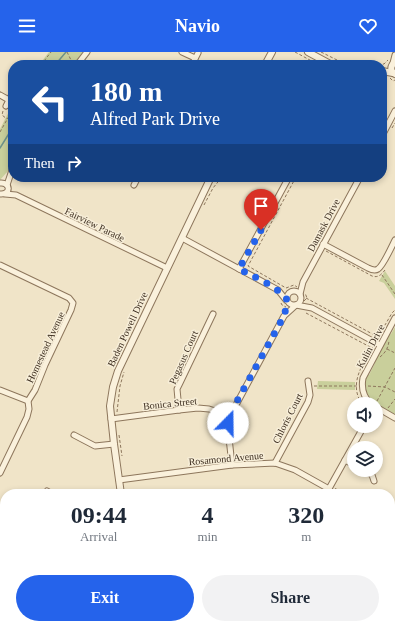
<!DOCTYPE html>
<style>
body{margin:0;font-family:"Times New Roman",serif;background:#f2f2f3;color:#1f2937;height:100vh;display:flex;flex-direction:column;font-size:15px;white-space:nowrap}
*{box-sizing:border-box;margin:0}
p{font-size:13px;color:#747a83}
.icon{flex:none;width:22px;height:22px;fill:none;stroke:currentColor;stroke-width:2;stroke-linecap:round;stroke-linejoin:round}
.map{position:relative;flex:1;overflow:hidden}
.side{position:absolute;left:0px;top:437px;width:395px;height:140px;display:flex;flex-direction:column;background:#fff;border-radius:16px 16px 0 0;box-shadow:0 2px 6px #0003}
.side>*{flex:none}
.banner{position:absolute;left:8px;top:8px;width:379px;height:122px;border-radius:16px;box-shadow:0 2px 6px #0003;background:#1a4fa0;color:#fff;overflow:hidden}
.buttons{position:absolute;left:347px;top:345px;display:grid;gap:8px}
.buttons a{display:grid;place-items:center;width:36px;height:36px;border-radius:50%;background:#fff;box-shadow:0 2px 6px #0003;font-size:20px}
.pin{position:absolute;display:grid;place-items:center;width:34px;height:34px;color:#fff;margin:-41px -17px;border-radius:50% 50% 50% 0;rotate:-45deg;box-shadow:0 0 4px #0007}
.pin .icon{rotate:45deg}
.me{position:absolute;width:44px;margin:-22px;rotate:22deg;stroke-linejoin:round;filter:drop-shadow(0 0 3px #0008)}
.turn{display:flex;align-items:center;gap:14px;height:84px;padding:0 16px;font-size:18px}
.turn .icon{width:52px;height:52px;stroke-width:2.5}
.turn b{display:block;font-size:28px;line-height:34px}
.then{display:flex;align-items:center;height:38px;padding:0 16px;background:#0003;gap:8px;font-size:15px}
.eta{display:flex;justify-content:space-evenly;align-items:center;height:68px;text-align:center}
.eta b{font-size:24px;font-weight:600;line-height:28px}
.button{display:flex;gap:8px;margin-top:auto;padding:8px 16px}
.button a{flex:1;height:46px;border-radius:24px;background:#2563eb;color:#fff;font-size:16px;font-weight:600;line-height:46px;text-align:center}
.button a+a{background:#f2f2f3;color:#1f2937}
header{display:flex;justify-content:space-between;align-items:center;height:52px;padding:0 16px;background:#2563eb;color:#fff;font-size:18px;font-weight:600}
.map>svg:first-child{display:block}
.green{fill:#c9cf9b}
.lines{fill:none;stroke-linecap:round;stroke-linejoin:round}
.stream{stroke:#6f938a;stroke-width:1.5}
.minor-casing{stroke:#8d765c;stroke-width:7}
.tertiary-casing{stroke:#8d765c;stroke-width:8}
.path{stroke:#8d765c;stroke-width:1;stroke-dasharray:3 2;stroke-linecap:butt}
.minor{stroke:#faf1dc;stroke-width:5}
.tertiary{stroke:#faf1dc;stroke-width:6}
.route{stroke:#2563eb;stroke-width:7;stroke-dasharray:0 12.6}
.labels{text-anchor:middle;stroke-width:3;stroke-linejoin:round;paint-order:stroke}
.street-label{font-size:10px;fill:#3d2e20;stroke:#f7eed8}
</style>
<header><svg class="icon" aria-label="menu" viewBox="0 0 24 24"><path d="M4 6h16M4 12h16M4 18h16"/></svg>Navio<svg class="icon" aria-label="heart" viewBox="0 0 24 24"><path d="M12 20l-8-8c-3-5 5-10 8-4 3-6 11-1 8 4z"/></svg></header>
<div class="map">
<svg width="395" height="577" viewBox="0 0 395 577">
<rect width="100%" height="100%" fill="#f0e4c8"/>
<g class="green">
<path d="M 49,0 L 83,0 L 73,13 L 39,13 Z"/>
<path d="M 13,52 L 13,109 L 8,119 L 0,128 L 0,77 Z"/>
<path d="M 385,219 L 395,234 L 395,247 L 384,231 L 379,229 Z"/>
<path d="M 395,271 L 395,363 L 376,353 L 376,352 C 364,347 363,334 366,323 L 369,323 L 375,311 L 375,308 L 388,283 L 391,282 L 395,275 Z"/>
<path d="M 318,329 L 355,330 L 355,338 L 317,337 Z"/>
<path d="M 144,572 L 263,572 L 276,577 L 145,577 Z"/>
</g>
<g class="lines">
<g class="stream">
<path d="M 55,13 L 66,0"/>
<path d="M 0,96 L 13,75"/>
</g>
<defs>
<g id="minor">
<path d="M 182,0 L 195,6"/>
<path d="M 393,11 L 395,3"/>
<path d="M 77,13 L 87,0"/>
<path d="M 192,13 L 198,1"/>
<path d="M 0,43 L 9,48"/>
<path d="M 6,54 L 12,42"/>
<path d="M 382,84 L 395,59"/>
<path d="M 0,131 C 11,130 11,143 0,142"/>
<path d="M 7,133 L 13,115"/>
<path d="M 134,133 L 138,125"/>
<path d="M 5,142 L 16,143 L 167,216"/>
<path d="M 182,186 L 278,238 L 286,248"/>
<path d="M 323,192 L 368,216 C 372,218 375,219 378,217 C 383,214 392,194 395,188"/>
<path d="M 0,213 L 69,246 L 73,251 L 71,258 L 45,313 L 35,338 L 28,349 L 29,357 L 27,365 L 0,421"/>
<path d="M 239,217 L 289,125"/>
<circle cx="294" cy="246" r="7"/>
<path d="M 300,242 L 303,230 L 360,125"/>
<path d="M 296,253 L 312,256 L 380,293"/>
<path d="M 0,338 L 28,349"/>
<path d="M 371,352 C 363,345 361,337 363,326 L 395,266"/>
<path d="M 376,355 L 395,366"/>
<path d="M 179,358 L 177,337 L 180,331 L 213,262"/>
<path d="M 111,367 L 179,358 L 198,356 L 209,357 L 230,364"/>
<path d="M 74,383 L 95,394 L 114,392"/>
<path d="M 345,408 L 354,413"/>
<path d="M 275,411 L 308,350 L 310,343 L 308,329"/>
<path d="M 232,413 L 228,377 L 230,364 L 284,264 L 295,254"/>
<path d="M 364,418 L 372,423 L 374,429"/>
<path d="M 119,428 L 232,413 L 275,411 L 295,418 L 329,437"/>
<path d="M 47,439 L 52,442"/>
<path d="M 326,442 L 364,374"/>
<path d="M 0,549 L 5,552"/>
<path d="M 27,572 L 28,577"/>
<path d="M 83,572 L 84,577"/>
<path d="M 139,572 L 140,577"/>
<path d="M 276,572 L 285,573 L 294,577"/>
<path d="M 351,577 L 353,572"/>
</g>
<g id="tertiary">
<path d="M 308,0 L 332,13"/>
<path d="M 395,10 C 390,14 390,19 395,22"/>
<path d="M 265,13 L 272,0"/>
<path d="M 382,19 L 393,21"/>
<path d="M 121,442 L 114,392 L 110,354 L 113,335 L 118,319 L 211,125"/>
<path d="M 0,482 L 5,485"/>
<path d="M 390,496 L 395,493"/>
</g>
</defs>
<use href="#minor" class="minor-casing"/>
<use href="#tertiary" class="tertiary-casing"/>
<g class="path">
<path d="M 67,0 L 71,8 L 73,9"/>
<path d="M 295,0 L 319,13"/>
<path d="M 321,0 L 339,9 L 351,13"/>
<path d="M 41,13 L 51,0"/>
<path d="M 368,13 L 384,12 L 388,8"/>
<path d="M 390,26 L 393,29 L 395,28"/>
<path d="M 3,59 L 2,63 L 7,67"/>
<path d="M 392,76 L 395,71"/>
<path d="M 0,80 L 13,57"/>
<path d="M 382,95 L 386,88"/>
<path d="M 296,125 L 248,214 L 286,236 L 294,233 L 297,235"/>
<path d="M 204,153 L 213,136 L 222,125"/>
<path d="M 326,199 L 372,224 C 378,226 381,223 385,218"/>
<path d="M 382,223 L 395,242"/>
<path d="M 306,246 L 378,285 L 392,261 L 395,258"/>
<path d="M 304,249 L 307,246 L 305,241"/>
<path d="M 281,251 L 282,253 L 286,255"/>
<path d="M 306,261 L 372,296 L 373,295"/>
<path d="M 387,297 L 395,301"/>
<path d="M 380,305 C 386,300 388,296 389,289"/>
<path d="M 314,334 L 357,334"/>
<path d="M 368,334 L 385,335 L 395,340"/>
<path d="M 377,349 L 395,316"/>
<path d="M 362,352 C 349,333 361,314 372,297"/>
<path d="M 388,356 L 395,347"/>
<path d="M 117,360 L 120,334 L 124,320"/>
<path d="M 119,383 L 122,404"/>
<path d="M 333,442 L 336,436"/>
<path d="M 390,489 L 395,486"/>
<path d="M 203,572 L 209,573 L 227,572"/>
<path d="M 263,572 L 272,575"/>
<path d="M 190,577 L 198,572"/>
</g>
<use href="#minor" class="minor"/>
<use href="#tertiary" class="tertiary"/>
</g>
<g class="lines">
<path class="route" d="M 228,371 L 230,364 L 236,351 L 284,264 C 285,259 288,252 287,248 C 282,237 251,223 239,217 L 261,178"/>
</g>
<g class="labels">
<g class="street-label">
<text transform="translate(95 172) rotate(26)" y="4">Fairview Parade</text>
<text transform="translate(323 173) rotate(-62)" y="4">Damask Drive</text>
<text transform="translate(127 277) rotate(-65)" y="4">Baden Powell Drive</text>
<text transform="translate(370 294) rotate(-62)" y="4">Kulin Drive</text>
<text transform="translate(45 295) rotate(-65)" y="4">Homestead Avenue</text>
<text transform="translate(183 305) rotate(-66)" y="4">Pegasus Court</text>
<text transform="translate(170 351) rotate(-6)" y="4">Bonica Street</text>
<text transform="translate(287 366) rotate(-63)" y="4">Chloris Court</text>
<text transform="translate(226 406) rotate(-5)" y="4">Rosamond Avenue</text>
</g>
</g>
</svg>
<div class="buttons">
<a><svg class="icon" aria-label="sound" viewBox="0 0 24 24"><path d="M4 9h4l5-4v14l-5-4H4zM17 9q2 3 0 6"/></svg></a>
<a><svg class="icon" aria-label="layers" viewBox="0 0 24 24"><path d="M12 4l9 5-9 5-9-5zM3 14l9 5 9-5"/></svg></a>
</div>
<div class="pin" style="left:261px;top:178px;background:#d93025"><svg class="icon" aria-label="arrive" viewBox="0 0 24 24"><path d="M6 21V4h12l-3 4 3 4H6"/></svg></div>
<svg class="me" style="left:228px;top:371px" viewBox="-20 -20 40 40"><circle r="19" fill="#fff"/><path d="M0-13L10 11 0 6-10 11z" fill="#2563eb"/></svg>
<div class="banner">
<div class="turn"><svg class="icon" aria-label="left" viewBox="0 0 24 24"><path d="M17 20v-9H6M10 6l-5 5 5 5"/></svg><div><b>180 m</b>Alfred Park Drive</div></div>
<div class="then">Then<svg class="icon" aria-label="right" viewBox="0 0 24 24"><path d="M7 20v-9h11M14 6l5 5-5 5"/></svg></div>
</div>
<section class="side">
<div class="eta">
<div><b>09:44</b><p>Arrival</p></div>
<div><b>4</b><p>min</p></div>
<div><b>320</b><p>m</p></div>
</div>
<div class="button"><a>Exit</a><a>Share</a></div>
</section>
</div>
